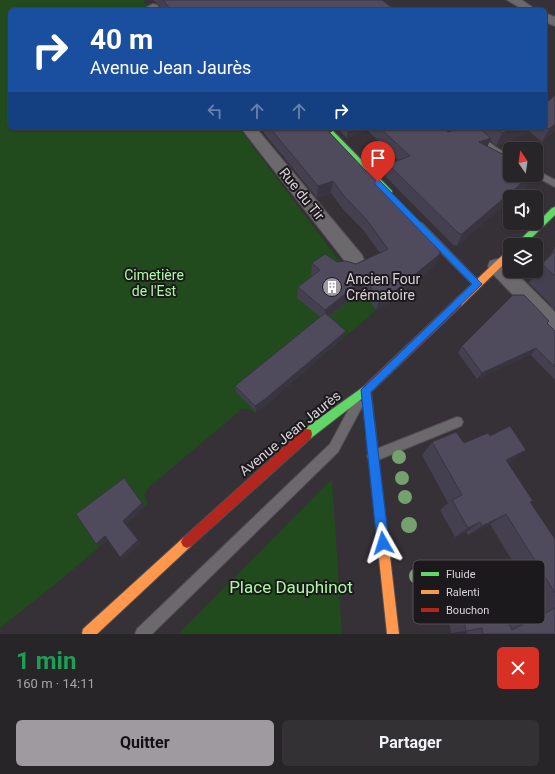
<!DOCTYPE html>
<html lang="fr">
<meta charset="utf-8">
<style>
body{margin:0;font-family:Roboto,sans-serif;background:#343134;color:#f1f3f6;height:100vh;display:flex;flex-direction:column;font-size:15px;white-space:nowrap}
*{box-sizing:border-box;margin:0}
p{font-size:13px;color:#a5a5a8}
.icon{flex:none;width:22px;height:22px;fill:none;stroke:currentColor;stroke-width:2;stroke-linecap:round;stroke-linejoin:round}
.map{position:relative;height:634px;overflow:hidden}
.side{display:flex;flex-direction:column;background:#282528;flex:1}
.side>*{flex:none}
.banner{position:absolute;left:8px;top:8px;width:539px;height:122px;border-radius:6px;box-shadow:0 1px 3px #0004,0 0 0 1px #444245;background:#1a4fa0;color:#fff;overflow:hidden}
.needle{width:26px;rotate:347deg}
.fabs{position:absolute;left:503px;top:142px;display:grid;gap:8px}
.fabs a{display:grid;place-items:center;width:40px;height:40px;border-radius:6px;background:#282528;box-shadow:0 1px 3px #0004,0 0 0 1px #444245;font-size:20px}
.pin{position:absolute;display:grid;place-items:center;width:34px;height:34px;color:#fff;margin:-41px -17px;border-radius:50% 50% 50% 0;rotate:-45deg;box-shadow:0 0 4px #0007}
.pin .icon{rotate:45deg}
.me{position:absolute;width:44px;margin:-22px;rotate:354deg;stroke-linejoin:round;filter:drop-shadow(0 0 3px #0008)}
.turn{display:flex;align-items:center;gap:14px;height:84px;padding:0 16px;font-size:18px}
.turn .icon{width:52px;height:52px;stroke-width:2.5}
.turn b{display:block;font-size:28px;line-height:34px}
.lanes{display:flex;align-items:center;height:38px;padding:0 16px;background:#0003;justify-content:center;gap:20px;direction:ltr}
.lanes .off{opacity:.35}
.round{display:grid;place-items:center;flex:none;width:42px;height:42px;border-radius:6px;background:#343134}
.headline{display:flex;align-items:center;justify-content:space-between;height:68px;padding:0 16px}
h1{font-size:24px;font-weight:700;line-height:30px;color:#1e9e55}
.cta{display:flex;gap:8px;margin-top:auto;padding:8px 16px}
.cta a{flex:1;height:46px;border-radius:6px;background:#9e9a9f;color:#111;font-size:16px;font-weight:700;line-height:46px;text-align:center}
.cta a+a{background:#343134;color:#f1f3f6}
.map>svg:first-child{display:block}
.green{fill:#214b1d}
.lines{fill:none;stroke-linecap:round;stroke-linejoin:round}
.lane-casing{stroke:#514e52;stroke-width:2}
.street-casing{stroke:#514e52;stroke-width:2}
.fast-casing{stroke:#514e52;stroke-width:2}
.slow-casing{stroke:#514e52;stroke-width:2}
.jam-casing{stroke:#514e52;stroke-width:2}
.lane{fill:#6c696d;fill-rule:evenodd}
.street{fill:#6c696d;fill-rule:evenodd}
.fast{fill:#63d668;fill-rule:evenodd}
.slow{fill:#ff974d;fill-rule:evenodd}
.jam{fill:#b3261e;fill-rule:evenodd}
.tree{fill:#75a16f}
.wall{fill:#45404f}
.shaded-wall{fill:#383440}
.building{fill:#504b5c;stroke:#383440}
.route{fill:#1a73e8;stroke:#114b97}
.labels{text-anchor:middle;stroke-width:4;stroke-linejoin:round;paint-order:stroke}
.street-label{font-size:14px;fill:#d7d3d8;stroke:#1c191d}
.park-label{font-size:14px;fill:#a9fc9e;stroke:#1c191d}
.poi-label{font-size:14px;fill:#d7d3d8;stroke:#1c191d;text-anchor:start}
.near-park-label{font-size:17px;fill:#a9fc9e;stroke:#1c191d}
.key{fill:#1c191d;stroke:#545155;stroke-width:1}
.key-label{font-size:11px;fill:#d7d3d8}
</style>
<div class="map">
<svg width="555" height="634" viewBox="0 0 555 634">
<rect width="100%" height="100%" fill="#353136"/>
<g class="green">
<path d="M 0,0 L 143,0 L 150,10 L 10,10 L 10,128 L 239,128 L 376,310 L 266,405 L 264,404 L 255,413 L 249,409 L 242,409 L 148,488 L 144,495 L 148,504 L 134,515 L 135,517 L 58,582 L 0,628 Z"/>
<path d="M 332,479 L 342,634 L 178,634 Z"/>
</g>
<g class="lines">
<defs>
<g id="lane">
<path d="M 461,128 L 470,128 L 497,148 L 510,156 L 510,162 L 491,152 Z"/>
<path d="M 536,170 L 555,180 L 555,187 L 533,175 L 536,175 Z"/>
<path d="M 357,400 L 361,401 L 363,405 L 338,452 L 152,634 L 135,634 L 137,629 L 330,444 L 353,401 Z"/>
<path d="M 457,417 L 461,418 L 463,422 L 461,426 L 373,462 L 369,460 L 367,456 L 369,452 Z"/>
</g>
<g id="street">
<path d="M 507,0 L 522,0 L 532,7 L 530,9 L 522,9 Z"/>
<path d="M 153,4 L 157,5 L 161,10 L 149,10 L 147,7 Z"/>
<path d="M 545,13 L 555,17 L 555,26 L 545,22 Z"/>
<path d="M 241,128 L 256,128 L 362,255 L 364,260 L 362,265 L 355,267 L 348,265 Z"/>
<path d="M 497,259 L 504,261 L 510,267 L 510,271 L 514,271 L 555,312 L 555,333 L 548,331 L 490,271 L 488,266 L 490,261 Z"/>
</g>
<g id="fast">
<path d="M 323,128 L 330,128 L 392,191 L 392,195 L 386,195 Z"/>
<path d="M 555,207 L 555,215 L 524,245 L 515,245 L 552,208 Z"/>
<path d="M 419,222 L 422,223 L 480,282 L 481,284 L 480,286 L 474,286 L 416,227 L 415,225 Z"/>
<path d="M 366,385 L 369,387 L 371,390 L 369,393 L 311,438 L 307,439 L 303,438 L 302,434 L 303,430 Z"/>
</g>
<g id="slow">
<path d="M 510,250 L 510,258 L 461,306 L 455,306 L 454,303 L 455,300 L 507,251 Z"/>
<path d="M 371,430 L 375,431 L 376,435 L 399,634 L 387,634 L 366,435 L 367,431 Z"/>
<path d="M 187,536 L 191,538 L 193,542 L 191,546 L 97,634 L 82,634 L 83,629 L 183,538 Z"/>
</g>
<g id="jam">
<path d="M 458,299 L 461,300 L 462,303 L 461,306 L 371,392 L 376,435 L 375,439 L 371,440 L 367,439 L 361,390 L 363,387 L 455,300 Z"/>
<path d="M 307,429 L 311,430 L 312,434 L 311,438 L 191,546 L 187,548 L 183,546 L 181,542 L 183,538 L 303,430 Z"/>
</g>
</defs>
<use href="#lane" class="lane-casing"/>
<use href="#street" class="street-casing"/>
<use href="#fast" class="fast-casing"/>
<use href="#slow" class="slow-casing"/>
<use href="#jam" class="jam-casing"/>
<use href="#lane" class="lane"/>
<use href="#street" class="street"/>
<use href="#fast" class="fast"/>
<use href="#slow" class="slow"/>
<use href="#jam" class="jam"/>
</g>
<g class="tree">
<circle cx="399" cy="457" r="7"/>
<circle cx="402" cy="478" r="7"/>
<circle cx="405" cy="497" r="7"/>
<circle cx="409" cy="525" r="8"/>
<circle cx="417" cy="576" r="8"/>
</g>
<g class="wall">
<path d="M 153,0 L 382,0 L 395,10 L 163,10 L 158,4 Z"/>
<path d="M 555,95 L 555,131 L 542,142 L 530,132 L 496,146 L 490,140 L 487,147 L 510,175 L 533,175 L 529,184 L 457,246 L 453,245 L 385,176 L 388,164 L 398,160 L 367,130 L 347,138 L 337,128 L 443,128 L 448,132 L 462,128 L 545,128 L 545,104 Z"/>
<path d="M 260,128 L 329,128 L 331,134 L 440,254 L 435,265 L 392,301 L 376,310 L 362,291 L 329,317 L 344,337 L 266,405 L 256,412 L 236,392 L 235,386 L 320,317 L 297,298 L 298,287 L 312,276 L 311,275 L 312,263 L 337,262 L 356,264 L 380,253 L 364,231 L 342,208 L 331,193 L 317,198 Z"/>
<path d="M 555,247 L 555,312 L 549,303 L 529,283 L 542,264 L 548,258 Z"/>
<path d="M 547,323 L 555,331 L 555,380 L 531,355 L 477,379 L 458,353 L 462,346 Z"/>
<path d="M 490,436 L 510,463 L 508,464 L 533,501 L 530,503 L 555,539 L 555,634 L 467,634 L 466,631 L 451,633 L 444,591 L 457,586 L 509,624 L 541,608 L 490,524 L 468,535 L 466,532 L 455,537 L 440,510 L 448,503 L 422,455 L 432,442 L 464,443 Z"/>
</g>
<g class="shaded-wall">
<path d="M 555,124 L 555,131 L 542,142 L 549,129 Z"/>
<path d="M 348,128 L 367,128 L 367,130 L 347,138 Z"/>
<path d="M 516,128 L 532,128 L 530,132 L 496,146 L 502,133 Z"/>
<path d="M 491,138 L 486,150 L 479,142 Z"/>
<path d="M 531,175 L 533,175 L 529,184 L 513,197 L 510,197 L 510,200 L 457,246 L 462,234 Z"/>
<path d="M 333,181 L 331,193 L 317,198 L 318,186 Z"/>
<path d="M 440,254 L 435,265 L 392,301 L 376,310 L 380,299 Z"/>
<path d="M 364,279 L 362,291 L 324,320 L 325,310 Z"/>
<path d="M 346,331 L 344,337 L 266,405 L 256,412 L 255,406 Z"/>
<path d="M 536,348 L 531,355 L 477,379 L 482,373 Z"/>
<path d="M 526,450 L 510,463 L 491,473 L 506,460 Z"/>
<path d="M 124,478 L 145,506 L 127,524 L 141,543 L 123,559 L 120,557 L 123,521 Z"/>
<path d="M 506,514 L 490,524 L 468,535 L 482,526 Z"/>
<path d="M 480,522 L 466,532 L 455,537 L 468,528 Z"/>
<path d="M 105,536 L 109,539 L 100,546 L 96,544 Z"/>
</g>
<g class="building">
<path d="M 163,0 L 382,0 L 395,10 L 171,10 Z"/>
<path d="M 555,95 L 555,124 L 549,129 L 545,127 L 545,104 Z"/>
<path d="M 270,128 L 329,128 L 332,131 L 329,132 L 366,171 L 369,170 L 440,244 L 440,254 L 396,290 L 380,299 L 364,279 L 325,310 L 298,287 L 320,270 L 312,263 L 325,254 L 337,262 L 346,261 L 356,264 L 388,249 L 366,219 L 344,196 L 333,181 L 318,186 Z"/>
<path d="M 380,128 L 443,128 L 448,132 L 462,128 L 479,128 L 491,138 L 479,142 L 510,158 L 510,175 L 531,175 L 462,234 L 458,233 L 388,164 L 410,156 Z"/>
<path d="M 495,128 L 516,128 L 502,133 Z"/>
<path d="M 555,251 L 555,276 L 542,264 Z"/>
<path d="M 513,295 L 524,295 L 549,321 L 547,323 L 555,331 L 555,367 L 536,348 L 482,373 L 462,346 Z"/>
<path d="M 325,313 L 346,331 L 265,399 L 255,406 L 235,386 Z"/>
<path d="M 510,426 L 526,450 L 506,460 L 533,501 L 530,502 L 555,539 L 555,593 L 506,514 L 482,526 L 480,522 L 468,528 L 452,500 L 462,495 L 432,442 L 456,432 L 464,443 L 488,433 L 490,436 Z"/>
<path d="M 124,478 L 142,503 L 123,521 L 138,540 L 120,557 L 105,536 L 96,544 L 76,514 Z"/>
<path d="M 489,584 L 512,630 L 555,608 L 555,634 L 483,634 L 482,628 L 466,631 L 457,586 Z"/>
</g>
<path class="route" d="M 378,179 L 482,284 L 371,392 L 389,543 L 387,547 L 383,549 L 379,547 L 377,543 L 361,390 L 472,284 L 375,184 L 375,180 Z"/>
<defs>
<symbol id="building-disc" viewBox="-11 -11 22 22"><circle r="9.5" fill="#9e9a9f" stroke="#1c191d"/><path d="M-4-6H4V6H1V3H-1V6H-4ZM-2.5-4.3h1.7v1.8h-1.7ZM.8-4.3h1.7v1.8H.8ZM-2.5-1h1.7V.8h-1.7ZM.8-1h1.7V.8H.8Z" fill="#fff"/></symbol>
</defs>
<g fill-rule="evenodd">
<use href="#building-disc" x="321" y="276" width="22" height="22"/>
</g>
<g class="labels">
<g class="street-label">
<text transform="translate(302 194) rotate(51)" y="5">Rue du Tir</text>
<text transform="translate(290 433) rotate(-39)" y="5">Avenue Jean Jaurès</text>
</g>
<g class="park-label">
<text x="154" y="280">Cimetière<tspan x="154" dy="16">de l'Est</tspan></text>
</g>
<g class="poi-label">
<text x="346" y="284">Ancien Four<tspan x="346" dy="16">Crématoire</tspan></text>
</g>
<g class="near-park-label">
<text x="291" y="593">Place Dauphinot</text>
</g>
</g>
<rect x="413" y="560" width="132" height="64" rx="6" class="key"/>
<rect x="421" y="572" width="18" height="4" fill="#63d668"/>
<rect x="421" y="590" width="18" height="4" fill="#ff974d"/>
<rect x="421" y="608" width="18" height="4" fill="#b3261e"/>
<g class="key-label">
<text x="446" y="578">Fluide</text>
<text x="446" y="596">Ralenti</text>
<text x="446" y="614">Bouchon</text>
</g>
</svg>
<div class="fabs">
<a><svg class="needle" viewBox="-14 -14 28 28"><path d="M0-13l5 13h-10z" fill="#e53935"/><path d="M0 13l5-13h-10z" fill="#a5a5a8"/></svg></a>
<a><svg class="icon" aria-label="sound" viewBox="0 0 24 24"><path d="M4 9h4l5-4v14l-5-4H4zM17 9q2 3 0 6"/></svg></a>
<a><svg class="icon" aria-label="layers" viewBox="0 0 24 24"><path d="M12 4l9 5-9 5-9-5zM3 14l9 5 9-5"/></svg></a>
</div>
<div class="pin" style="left:378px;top:182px;background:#d93025"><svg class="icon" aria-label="arrive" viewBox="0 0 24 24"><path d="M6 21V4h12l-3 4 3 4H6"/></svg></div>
<svg class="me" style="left:383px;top:543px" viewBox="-20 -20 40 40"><path d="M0-17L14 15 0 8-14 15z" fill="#1a73e8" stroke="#fff" stroke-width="4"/></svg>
<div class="banner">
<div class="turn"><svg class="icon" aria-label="right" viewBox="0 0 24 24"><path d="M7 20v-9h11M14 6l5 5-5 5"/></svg><div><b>40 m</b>Avenue Jean Jaurès</div></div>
<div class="lanes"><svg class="icon off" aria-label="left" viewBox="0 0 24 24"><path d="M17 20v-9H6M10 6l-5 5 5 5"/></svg><svg class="icon off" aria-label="ahead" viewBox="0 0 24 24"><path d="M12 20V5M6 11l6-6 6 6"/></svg><svg class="icon off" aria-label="ahead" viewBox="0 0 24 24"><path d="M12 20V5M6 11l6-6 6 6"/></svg><svg class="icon" aria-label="right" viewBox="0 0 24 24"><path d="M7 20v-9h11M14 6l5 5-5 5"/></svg></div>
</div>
</div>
<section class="side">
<div class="headline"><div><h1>1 min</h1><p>160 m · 14:11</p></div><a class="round" style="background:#d93025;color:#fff"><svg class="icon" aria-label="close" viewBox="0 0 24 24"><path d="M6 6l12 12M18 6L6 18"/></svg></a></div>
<div class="cta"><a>Quitter</a><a>Partager</a></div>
</section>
